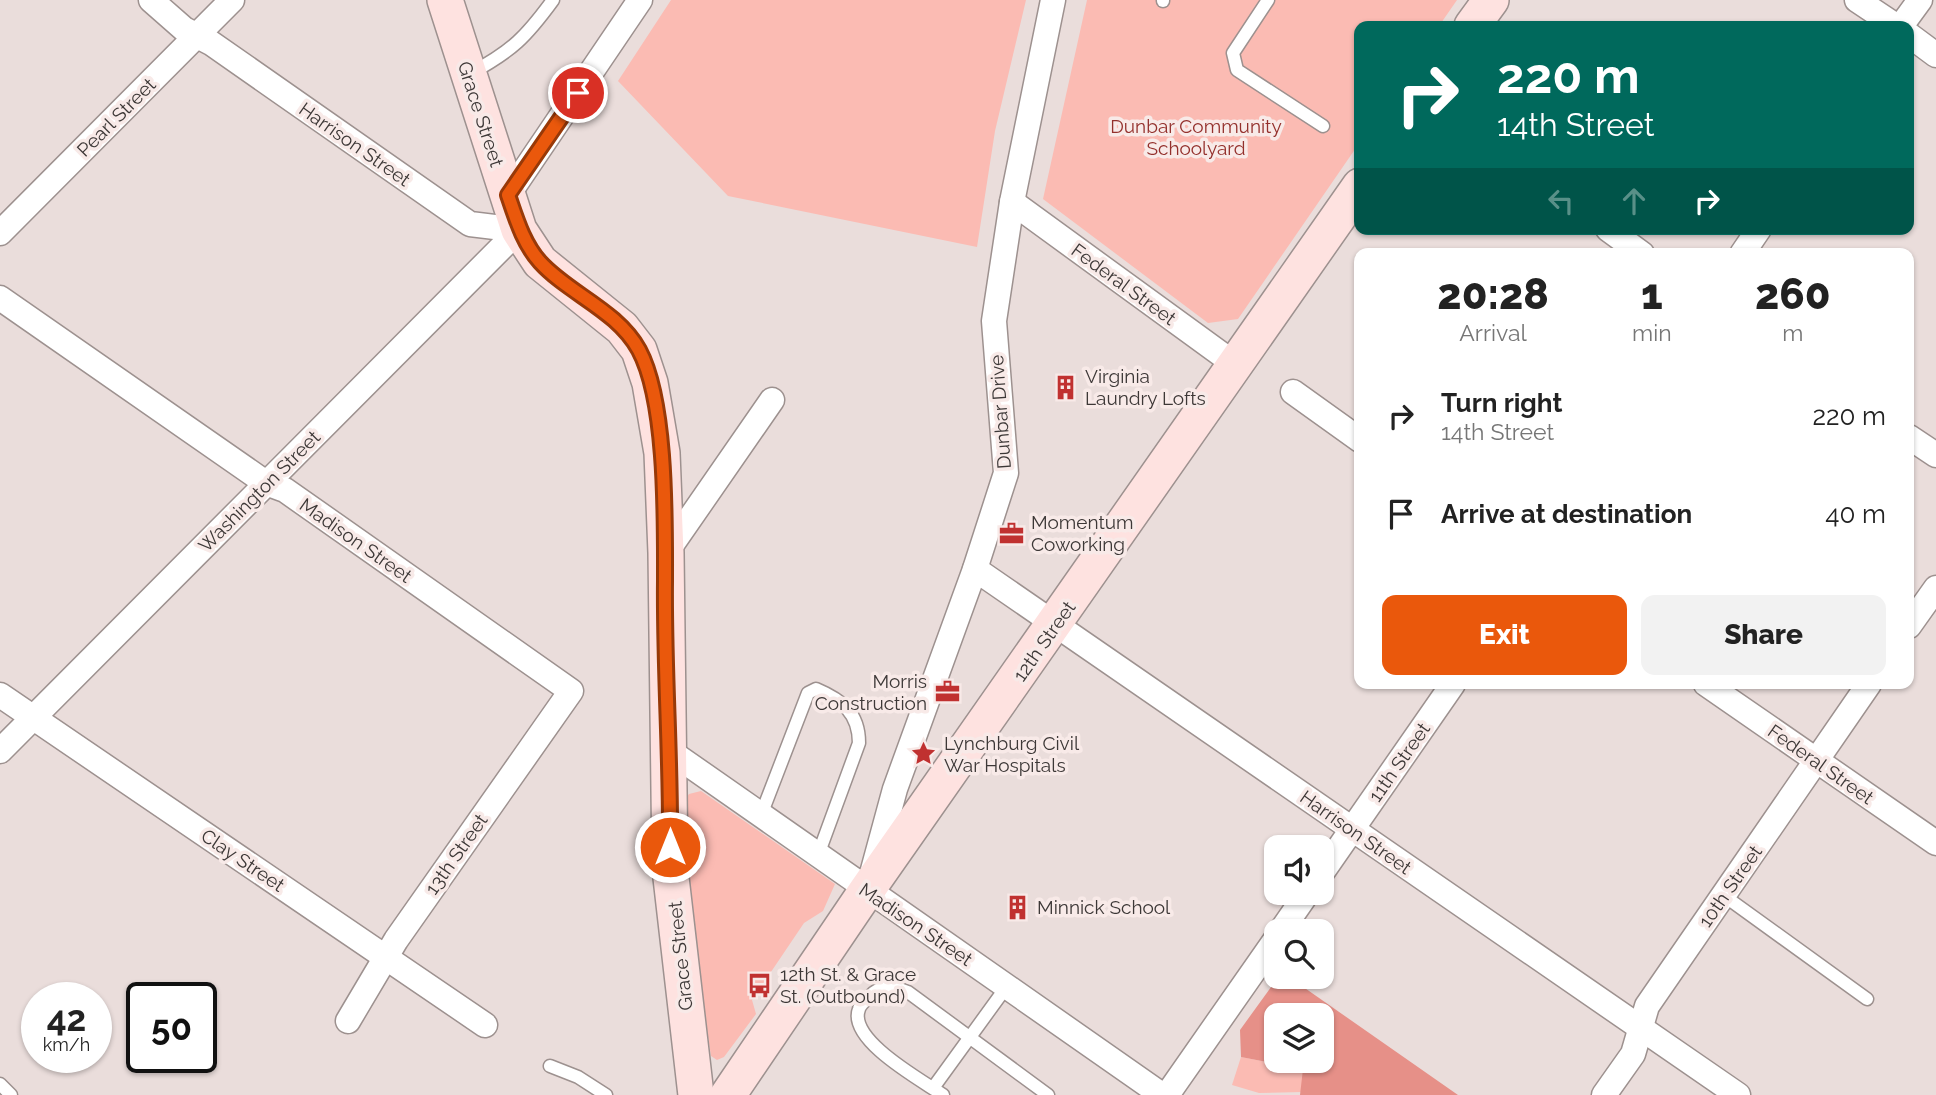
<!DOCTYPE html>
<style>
body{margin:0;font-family:Raleway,sans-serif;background:#f2f2f2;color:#222;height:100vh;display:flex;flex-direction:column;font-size:26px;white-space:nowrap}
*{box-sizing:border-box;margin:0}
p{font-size:23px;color:#767676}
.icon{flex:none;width:38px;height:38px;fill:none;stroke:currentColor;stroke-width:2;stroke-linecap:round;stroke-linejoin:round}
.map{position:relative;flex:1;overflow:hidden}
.side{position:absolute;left:1354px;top:248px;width:560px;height:441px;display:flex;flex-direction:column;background:#fff;border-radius:14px;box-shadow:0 2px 5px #0004}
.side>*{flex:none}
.banner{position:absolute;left:1354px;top:21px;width:560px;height:214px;border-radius:14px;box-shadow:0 2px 5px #0004;background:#00695c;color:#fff;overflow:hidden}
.tools{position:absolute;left:1264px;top:835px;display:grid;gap:14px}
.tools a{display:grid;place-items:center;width:70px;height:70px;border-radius:14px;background:#fff;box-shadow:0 2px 5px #0004;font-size:35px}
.speed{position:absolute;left:21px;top:982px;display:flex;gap:14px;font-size:35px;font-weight:700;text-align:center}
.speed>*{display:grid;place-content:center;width:91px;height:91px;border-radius:50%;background:#fff;box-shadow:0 2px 5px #0004;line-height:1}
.speed small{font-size:18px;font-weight:400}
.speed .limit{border:4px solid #111;border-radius:10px;background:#fff;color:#111}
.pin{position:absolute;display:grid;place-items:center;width:60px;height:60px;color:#fff;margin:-30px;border:4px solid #fff;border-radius:50%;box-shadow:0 2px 7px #0007}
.me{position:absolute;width:77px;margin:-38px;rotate:0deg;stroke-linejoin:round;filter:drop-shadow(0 0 5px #0008)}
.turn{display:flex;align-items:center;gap:24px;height:147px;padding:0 28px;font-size:32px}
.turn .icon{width:91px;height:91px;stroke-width:2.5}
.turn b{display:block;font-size:49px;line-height:60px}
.lanes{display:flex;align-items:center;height:66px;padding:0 28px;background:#0003;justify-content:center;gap:35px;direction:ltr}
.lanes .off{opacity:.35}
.eta{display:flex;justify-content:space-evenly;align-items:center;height:119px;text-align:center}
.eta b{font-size:42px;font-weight:800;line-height:49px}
.button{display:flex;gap:14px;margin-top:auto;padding:14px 28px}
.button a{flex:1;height:80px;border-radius:14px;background:#ea580c;color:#fff;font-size:28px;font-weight:800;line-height:80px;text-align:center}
.button a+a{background:#f2f2f2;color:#222}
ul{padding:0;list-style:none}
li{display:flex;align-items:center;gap:21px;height:98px;padding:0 28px}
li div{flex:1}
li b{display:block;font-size:26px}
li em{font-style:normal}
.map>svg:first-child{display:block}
.green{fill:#fbbbb3}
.forest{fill:#e69088;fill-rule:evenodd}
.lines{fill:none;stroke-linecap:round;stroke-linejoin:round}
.service-casing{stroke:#9d918f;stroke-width:15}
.minor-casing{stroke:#9d918f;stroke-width:27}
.secondary-casing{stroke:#9d918f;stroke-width:38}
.service{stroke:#fff;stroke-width:12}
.minor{stroke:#fff;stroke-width:24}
.secondary{stroke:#fee2e0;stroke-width:35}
.route-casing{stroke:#983908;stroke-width:18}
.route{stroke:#ea580c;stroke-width:12}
.labels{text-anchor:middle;stroke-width:7;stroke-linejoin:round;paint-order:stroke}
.street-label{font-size:19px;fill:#3d3837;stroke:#f8eae8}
.park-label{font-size:19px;fill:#94302c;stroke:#f8eae8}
.poi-label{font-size:19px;fill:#3d3837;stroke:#f8eae8;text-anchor:start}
</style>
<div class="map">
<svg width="1936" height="1095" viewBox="0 0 1936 1095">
<rect width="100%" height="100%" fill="#eadddb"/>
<g class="green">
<path d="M 671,0 L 1026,0 L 995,131 L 977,247 L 728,196 L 618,81 Z"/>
<path d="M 1087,0 L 1457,0 L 1439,26 L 1360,26 L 1360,142 L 1238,319 L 1208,323 L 1043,199 Z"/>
<path d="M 701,791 L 835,884 L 823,911 L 804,923 L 752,1000 L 756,1014 L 724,1057 L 717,1060 L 711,1056 L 690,918 L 681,805 L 689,794 Z"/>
<path d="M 1241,1057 L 1303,1069 L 1303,1092 L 1259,1093 L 1232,1085 Z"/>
</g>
<path class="forest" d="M 1279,976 L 1289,977 L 1458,1095 L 1300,1095 L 1303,1069 L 1241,1057 L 1240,1030 ZM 1276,1015 L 1321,1015 L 1321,1060 L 1276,1060 Z"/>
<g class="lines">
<defs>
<g id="service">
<path d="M 1268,0 L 1233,53 L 1237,70 L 1323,126"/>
<path d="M 1163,1 L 1163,0"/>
<path d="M 471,73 C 512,51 526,37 553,0"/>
<path d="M 761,815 L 808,693 L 816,689 C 842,700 859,713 859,743 L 818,855"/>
<path d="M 1723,895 L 1867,999"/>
<path d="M 550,1066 L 578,1077 L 606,1095"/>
<path d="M 0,1084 L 11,1095"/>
<path d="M 933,1088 L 1007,986"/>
<path d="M 943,1095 C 923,1081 847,1040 859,1009 C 860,1005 866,1000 869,997 C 882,983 892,986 908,992 L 1048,1095"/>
</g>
<g id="minor">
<path d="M 151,0 L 184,29 L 211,43 L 470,224 L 519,230"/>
<path d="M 1857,0 L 1896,26"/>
<path d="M 1901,26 L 1920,0"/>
<path d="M 1909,35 L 1936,55"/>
<path d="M 508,195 L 640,0"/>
<path d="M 1012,202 L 1236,365"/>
<path d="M 1608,229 L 1642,254"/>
<path d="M 0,233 L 232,0"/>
<path d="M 1742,254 L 1759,229"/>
<path d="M 0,298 L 266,483 L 285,490 L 571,691 L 396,940 L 348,1021"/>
<path d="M 1293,392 L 1360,440"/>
<path d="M 1909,437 L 1936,455"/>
<path d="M 666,553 L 772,400"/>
<path d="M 975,569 L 1738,1095"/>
<path d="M 1909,626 L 1936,588"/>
<path d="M 1706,684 L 1936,843"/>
<path d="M 0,695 L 485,1025"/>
<path d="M 0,751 L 519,230"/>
<path d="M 671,752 L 1162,1095"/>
<path d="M 873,870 L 895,789 L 975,569 L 1006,473 L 994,321 L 1012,202 L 1053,0"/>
<path d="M 1321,874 L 1453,684"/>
<path d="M 1281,931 L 1308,892"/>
<path d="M 1167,1095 L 1276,939"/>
<path d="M 1604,1095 L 1633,1054 L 1647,1006 L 1869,684"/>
</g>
<g id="secondary">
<path d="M 445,0 L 519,230 L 540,262 L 622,328 L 639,350 L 650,383 L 662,453 L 666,553 L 670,869 L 696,1095"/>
<path d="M 1472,26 L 1491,0"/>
<path d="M 728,1095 L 867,890 L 1360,186"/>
</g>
</defs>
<use href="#service" class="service-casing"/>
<use href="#minor" class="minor-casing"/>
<use href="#secondary" class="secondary-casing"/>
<use href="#service" class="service"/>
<use href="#minor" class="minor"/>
<use href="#secondary" class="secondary"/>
</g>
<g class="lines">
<defs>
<path id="route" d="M 578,93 L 508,195 C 516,218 523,243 540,262 C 569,294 617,310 639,350 C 667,402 665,521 665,581 C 664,670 671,758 670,847"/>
</defs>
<use href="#route" class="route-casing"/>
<use href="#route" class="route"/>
</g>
<defs>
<symbol id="building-bare" viewBox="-9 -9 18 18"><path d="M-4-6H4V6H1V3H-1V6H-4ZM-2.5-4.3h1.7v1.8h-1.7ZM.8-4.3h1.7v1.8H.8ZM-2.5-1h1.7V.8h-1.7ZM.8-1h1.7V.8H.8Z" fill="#c03130" stroke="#f8eae8" stroke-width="2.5" paint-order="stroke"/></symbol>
<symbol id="office-bare" viewBox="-9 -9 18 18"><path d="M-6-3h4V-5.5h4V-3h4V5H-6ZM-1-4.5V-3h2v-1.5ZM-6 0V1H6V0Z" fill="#c03130" stroke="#f8eae8" stroke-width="2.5" paint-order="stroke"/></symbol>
<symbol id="sight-bare" viewBox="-9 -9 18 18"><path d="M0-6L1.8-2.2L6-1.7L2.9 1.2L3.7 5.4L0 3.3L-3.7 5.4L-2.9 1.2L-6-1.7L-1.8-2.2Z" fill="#c03130" stroke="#f8eae8" stroke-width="2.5" paint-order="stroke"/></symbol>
<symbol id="bus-bare" viewBox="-9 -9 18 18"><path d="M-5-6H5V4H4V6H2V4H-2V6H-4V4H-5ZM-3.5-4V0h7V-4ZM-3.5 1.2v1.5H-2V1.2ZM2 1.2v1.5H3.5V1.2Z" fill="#c03130" stroke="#f8eae8" stroke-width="2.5" paint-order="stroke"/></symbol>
</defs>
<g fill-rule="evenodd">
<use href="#building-bare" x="1048" y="370" width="35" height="35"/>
<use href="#office-bare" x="994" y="516" width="35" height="35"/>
<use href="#office-bare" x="930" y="674" width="35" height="35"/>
<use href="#sight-bare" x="906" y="736" width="35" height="35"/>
<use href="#building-bare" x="1000" y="890" width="35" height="35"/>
<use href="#bus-bare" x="742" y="968" width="35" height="35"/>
</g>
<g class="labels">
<g class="street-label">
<text transform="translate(481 114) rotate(72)" y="7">Grace Street</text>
<text transform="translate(116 117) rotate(-45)" y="7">Pearl Street</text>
<text transform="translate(355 144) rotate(35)" y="7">Harrison Street</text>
<text transform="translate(1124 284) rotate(36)" y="7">Federal Street</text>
<text transform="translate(1000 412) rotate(-94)" y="7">Dunbar Drive</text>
<text transform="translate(259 491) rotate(-45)" y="7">Washington Street</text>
<text transform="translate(356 540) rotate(35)" y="7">Madison Street</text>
<text transform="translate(1044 641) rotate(-55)" y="7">12th Street</text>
<text transform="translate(1399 762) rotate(-55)" y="7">11th Street</text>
<text transform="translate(1821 764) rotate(35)" y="7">Federal Street</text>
<text transform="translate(1356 832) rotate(35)" y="7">Harrison Street</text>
<text transform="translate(456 854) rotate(-55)" y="7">13th Street</text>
<text transform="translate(243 860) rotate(34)" y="7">Clay Street</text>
<text transform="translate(1730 886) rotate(-55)" y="7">10th Street</text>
<text transform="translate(916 924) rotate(34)" y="7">Madison Street</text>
<text transform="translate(680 956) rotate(-96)" y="7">Grace Street</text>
</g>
<g class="park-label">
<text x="1196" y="133">Dunbar Community<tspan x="1196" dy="22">Schoolyard</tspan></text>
</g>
<g class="poi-label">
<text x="1085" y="383">Virginia<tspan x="1085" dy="22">Laundry Lofts</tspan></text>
<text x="1031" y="529">Momentum<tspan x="1031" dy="22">Coworking</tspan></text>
<text x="927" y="688" text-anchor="end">Morris<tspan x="927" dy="22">Construction</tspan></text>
<text x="944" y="750">Lynchburg Civil<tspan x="944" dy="22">War Hospitals</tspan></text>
<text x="1037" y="914">Minnick School</text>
<text x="780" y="981">12th St. &amp; Grace<tspan x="780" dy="22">St. (Outbound)</tspan></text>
</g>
</g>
</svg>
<div class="tools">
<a><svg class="icon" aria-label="sound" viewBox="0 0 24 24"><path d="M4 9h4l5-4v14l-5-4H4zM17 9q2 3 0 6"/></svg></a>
<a><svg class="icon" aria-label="search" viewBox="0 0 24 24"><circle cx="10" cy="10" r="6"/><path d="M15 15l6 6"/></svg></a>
<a><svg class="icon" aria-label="layers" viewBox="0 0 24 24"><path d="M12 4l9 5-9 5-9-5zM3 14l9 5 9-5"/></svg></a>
</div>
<div class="speed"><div>42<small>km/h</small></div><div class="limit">50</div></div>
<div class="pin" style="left:578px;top:93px;background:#d93025"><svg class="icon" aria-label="arrive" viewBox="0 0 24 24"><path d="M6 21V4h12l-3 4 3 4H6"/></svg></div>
<svg class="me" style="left:670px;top:847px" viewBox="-20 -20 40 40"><circle r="17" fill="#ea580c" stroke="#fff" stroke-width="3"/><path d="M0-11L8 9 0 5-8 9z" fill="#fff"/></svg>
<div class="banner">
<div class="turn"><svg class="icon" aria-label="right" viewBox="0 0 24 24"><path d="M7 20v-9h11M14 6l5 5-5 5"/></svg><div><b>220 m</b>14th Street</div></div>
<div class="lanes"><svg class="icon off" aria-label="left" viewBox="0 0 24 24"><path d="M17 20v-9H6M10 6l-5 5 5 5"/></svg><svg class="icon off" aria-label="ahead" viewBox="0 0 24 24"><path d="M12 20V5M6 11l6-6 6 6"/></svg><svg class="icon" aria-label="right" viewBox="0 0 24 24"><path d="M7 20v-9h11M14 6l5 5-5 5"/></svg></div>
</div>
<section class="side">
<div class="eta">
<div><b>20:28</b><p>Arrival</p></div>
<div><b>1</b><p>min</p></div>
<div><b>260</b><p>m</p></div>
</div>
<ul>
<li><svg class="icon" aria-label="right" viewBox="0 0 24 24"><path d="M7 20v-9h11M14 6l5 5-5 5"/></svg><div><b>Turn right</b><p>14th Street</p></div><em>220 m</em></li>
<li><svg class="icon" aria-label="arrive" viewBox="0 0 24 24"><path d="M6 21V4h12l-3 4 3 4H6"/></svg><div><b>Arrive at destination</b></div><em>40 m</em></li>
</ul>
<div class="button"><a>Exit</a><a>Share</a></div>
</section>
</div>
